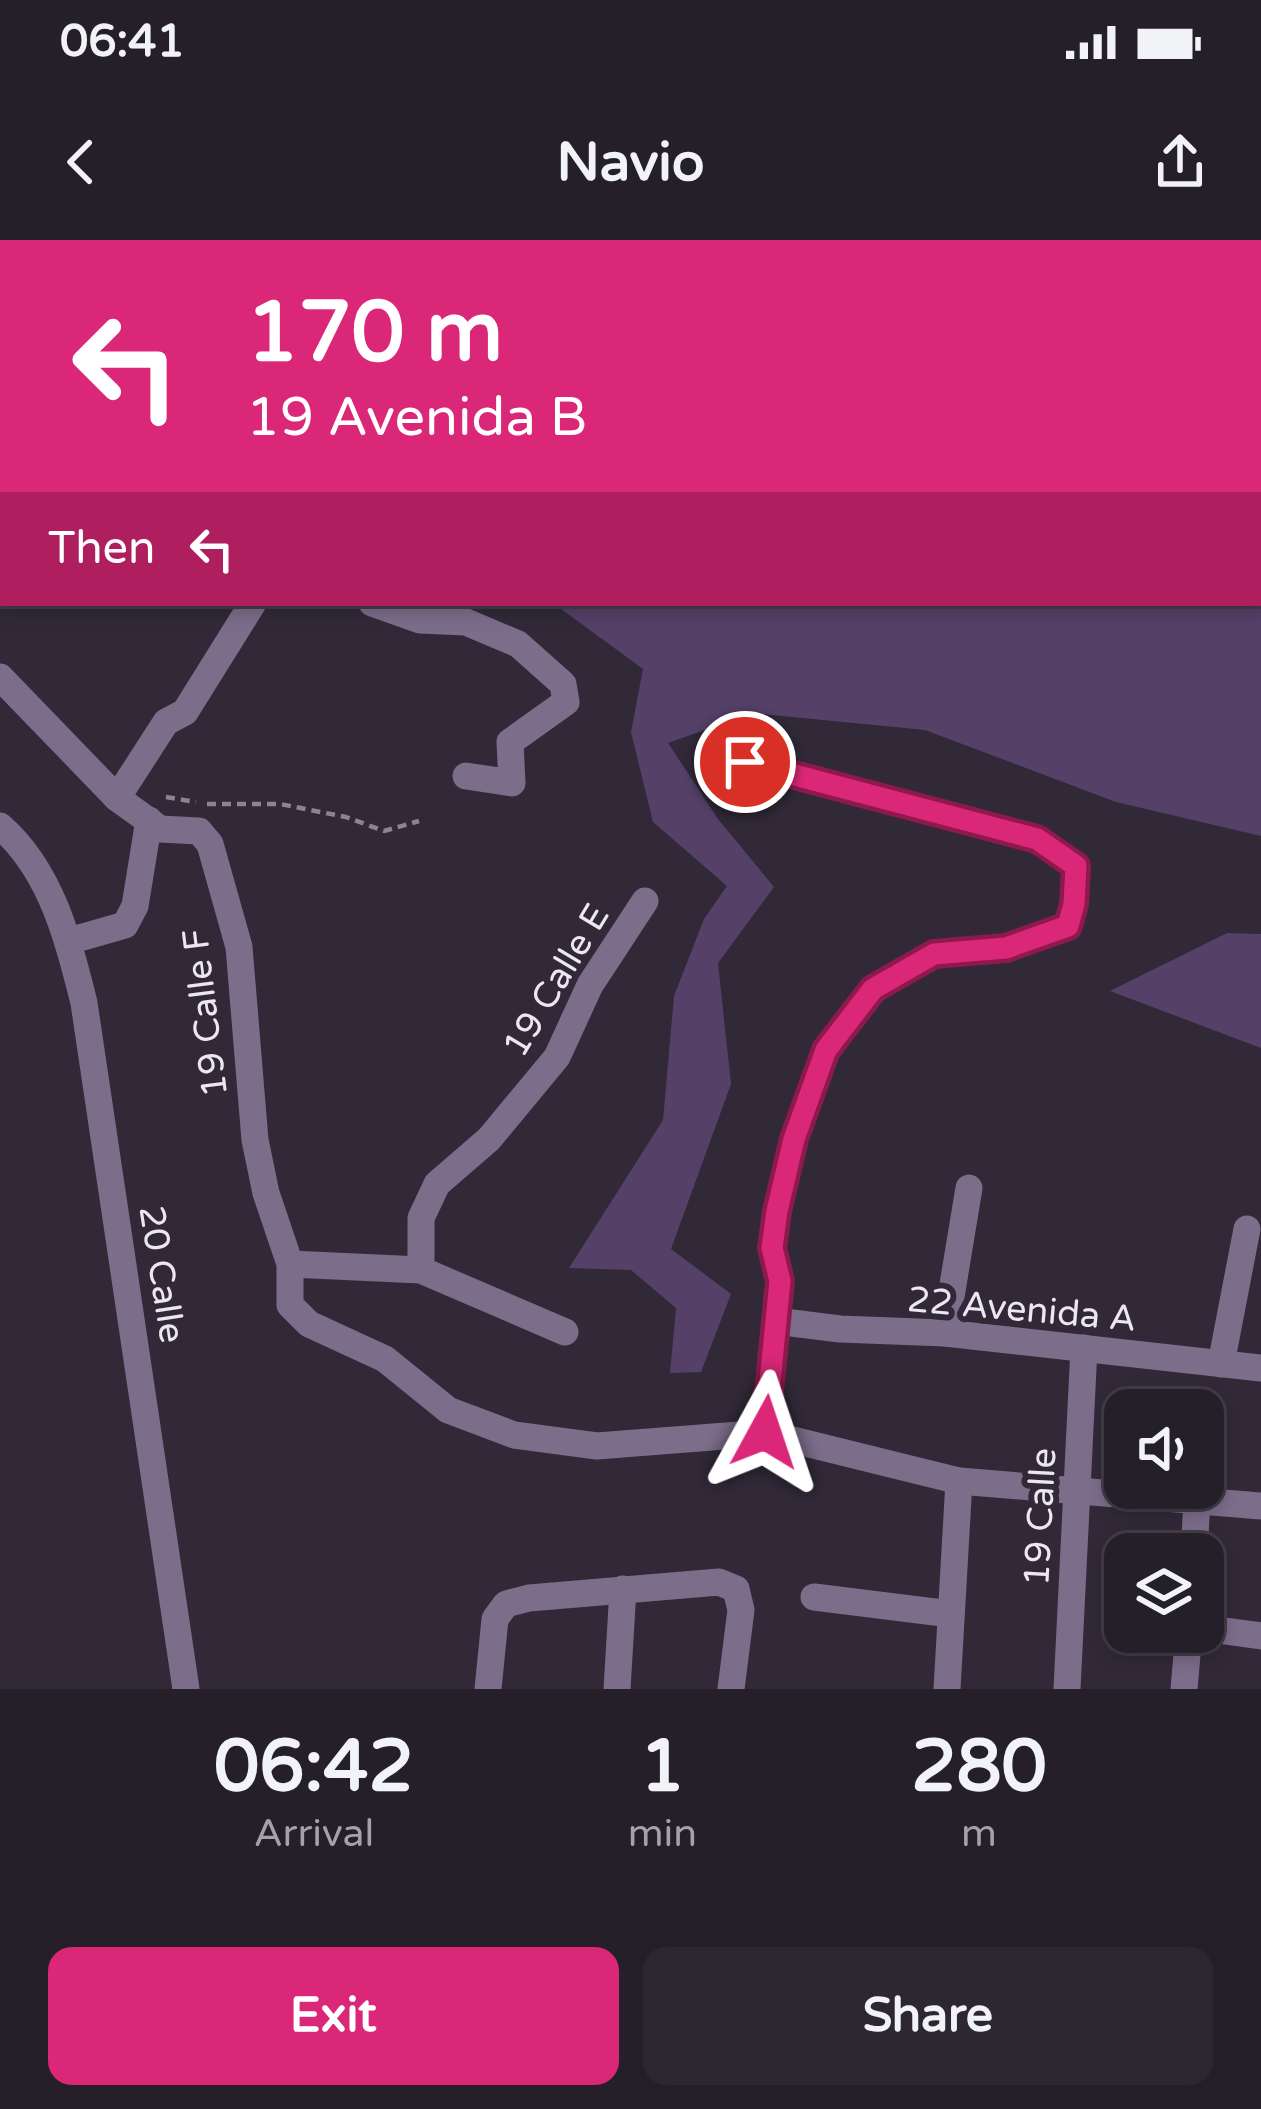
<!DOCTYPE html>
<style>
body{margin:0;font-family:"Varela Round",sans-serif;background:#2d2732;color:#f1f3f6;height:100vh;display:flex;flex-direction:column;font-size:45px;white-space:nowrap}
*{box-sizing:border-box;margin:0}
p{font-size:39px;color:#a3a2a8}
.icon{flex:none;width:66px;height:66px;fill:none;stroke:currentColor;stroke-width:2;stroke-linecap:round;stroke-linejoin:round}
.map{position:relative;height:1449px;overflow:hidden}
.sheet{display:flex;flex-direction:column;background:#251f2a;flex:1}
.sheet>*{flex:none}
.top-card{position:absolute;left:0px;top:0px;width:1263px;height:366px;box-shadow:0 6px 18px #0003,0 0 0 3px #423d47;background:#db2777;color:#fff;overflow:hidden}
.tools{position:absolute;left:1104px;top:1149px;display:grid;gap:24px}
.tools a{display:grid;place-items:center;width:120px;height:120px;border-radius:24px;background:#251f2a;box-shadow:0 6px 18px #0003,0 0 0 3px #423d47;font-size:60px}
.pin{position:absolute;display:grid;place-items:center;width:102px;height:102px;color:#fff;margin:-51px;border:6px solid #fff;border-radius:50%;box-shadow:0 3px 12px #0007}
.me{position:absolute;width:132px;margin:-66px;rotate:5deg;stroke-linejoin:round;filter:drop-shadow(0 0 9px #0008)}
.turn{display:flex;align-items:center;gap:42px;height:252px;padding:0 48px;font-size:54px}
.turn .icon{width:156px;height:156px;stroke-width:2.5}
.turn b{display:block;font-size:84px;line-height:102px}
.then{display:flex;align-items:center;height:114px;padding:0 48px;background:#0003;gap:24px;font-size:45px}
.eta{display:flex;justify-content:space-evenly;align-items:center;height:204px;text-align:center}
.eta b{font-size:72px;font-weight:800;line-height:84px}
.cta{display:flex;gap:24px;margin-top:auto;padding:24px 48px}
.cta a{flex:1;height:138px;border-radius:24px;background:#db2777;color:#fff;font-size:48px;font-weight:800;line-height:138px;text-align:center}
.cta a+a{background:#2d2732;color:#f1f3f6}
.status{display:flex;justify-content:space-between;align-items:center;height:84px;padding:0 60px;background:#251f2a;direction:ltr}
.status svg{height:33px;fill:currentColor}
header{display:flex;justify-content:space-between;align-items:center;height:156px;padding:0 48px;background:#251f2a;font-size:54px;font-weight:800}
.map>svg:first-child{display:block}
.green{fill:#554068}
.lines{fill:none;stroke-linecap:round;stroke-linejoin:round}
.path{stroke:#8b8491;stroke-width:4.5;stroke-dasharray:9 6;stroke-linecap:butt}
.minor{stroke:#7c6d8b;stroke-width:27}
.route-casing{stroke:#8e194d;stroke-width:30}
.route{stroke:#db2777;stroke-width:21}
.labels{text-anchor:middle;stroke-width:12;stroke-linejoin:round;paint-order:stroke}
.street-label{font-size:36px;fill:#ece7f2;stroke:#312938}
</style>
<div class="status"><b>06:41</b><svg viewBox="0 0 49 12"><path d="M0 12V9h3v3zM5 12V6h3v6zM10 12V3h3v9zM15 12V0h3v12zM26 1h20v11H26zM47 4h2v5h-2z"/></svg></div>
<header><svg class="icon" aria-label="back" viewBox="0 0 24 24"><path d="M15 5l-7 7 7 7"/></svg>Navio<svg class="icon" aria-label="share" viewBox="0 0 24 24"><path d="M12 15V3M7 8l5-5 5 5M5 13v7h14v-7"/></svg></header>
<div class="map">
<svg width="1261" height="1449" viewBox="0 0 1261 1449">
<rect width="100%" height="100%" fill="#312938"/>
<g class="green">
<path d="M 1261,212 L 1261,596 L 1116,562 L 925,490 L 753,473 L 668,503 L 718,579 L 774,647 L 718,723 L 731,844 L 671,1009 L 731,1054 L 701,1132 L 670,1133 L 676,1068 L 631,1030 L 569,1028 L 663,880 L 674,756 L 704,679 L 727,646 L 653,582 L 631,492 L 643,429 L 553,363 L 1260,363 Z"/>
<path d="M 1227,693 L 1261,694 L 1261,808 L 1110,751 Z"/>
</g>
<g class="lines">
<g class="path">
<path d="M 166,557 L 196,562"/>
<path d="M 207,564 L 280,564 L 346,577 L 384,591 L 419,581"/>
</g>
<g class="minor">
<path d="M 68,0 L 69,3"/>
<path d="M 370,0 L 372,3"/>
<path d="M 391,3 L 391,0"/>
<path d="M 1260,122 L 1261,122"/>
<path d="M 372,363 L 420,380 L 466,382 L 518,404 L 563,444 L 566,462 L 510,502 L 512,543 L 466,536"/>
<path d="M 0,437 L 117,558 L 160,589 L 199,591 L 210,604 L 239,707 L 255,900 L 266,953 L 290,1024 L 290,1065 L 309,1084 L 385,1119 L 448,1170 L 514,1195 L 597,1206 L 765,1193 L 959,1241 L 1261,1266"/>
<path d="M 745,522 L 1037,599 L 1075,626 L 1074,664 L 1068,685 L 1006,708 L 935,714 L 873,749 L 827,810 L 794,899 L 777,971 L 772,1008 L 780,1041 L 765,1193"/>
<path d="M 117,558 L 166,482 L 185,472 L 253,363"/>
<path d="M 0,586 C 51,630 69,701 84,763 L 186,1449"/>
<path d="M 69,701 L 125,685 L 135,666 L 149,580"/>
<path d="M 290,1024 L 421,1030 L 565,1092"/>
<path d="M 421,1030 L 421,978 L 437,944 L 489,899 L 557,817 L 590,745 L 645,661"/>
<path d="M 776,1081 L 840,1089 L 945,1093 L 1261,1128"/>
<path d="M 945,1093 L 969,948"/>
<path d="M 1221,1124 L 1247,989"/>
<path d="M 1194,1314 L 1197,1260"/>
<path d="M 814,1357 L 951,1374"/>
<path d="M 1203,1388 L 1261,1396"/>
<path d="M 488,1449 L 495,1379 L 506,1364 L 529,1358 L 719,1342 L 736,1349 L 741,1370 L 731,1449"/>
<path d="M 617,1449 L 623,1349"/>
<path d="M 947,1449 L 959,1241"/>
<path d="M 1067,1449 L 1084,1108"/>
<path d="M 1184,1449 L 1189,1392"/>
</g>
</g>
<g class="lines">
<defs>
<path id="route" d="M 745,522 L 1037,599 L 1076,626 L 1074,664 L 1068,686 L 1006,708 L 934,714 L 873,749 L 826,810 L 794,899 L 777,971 L 772,1008 L 780,1041 L 765,1192"/>
</defs>
<use href="#route" class="route-casing"/>
<use href="#route" class="route"/>
</g>
<g class="labels">
<g class="street-label">
<text transform="translate(555 740) rotate(-59)" y="13">19 Calle E</text>
<text transform="translate(204 773) rotate(-97)" y="13">19 Calle F</text>
<text transform="translate(163 1034) rotate(81)" y="13">20 Calle</text>
<text transform="translate(1022 1068) rotate(5)" y="13">22 Avenida A</text>
<text transform="translate(1039 1277) rotate(-87)" y="13">19 Calle</text>
</g>
</g>
</svg>
<div class="tools">
<a><svg class="icon" aria-label="sound" viewBox="0 0 24 24"><path d="M4 9h4l5-4v14l-5-4H4zM17 9q2 3 0 6"/></svg></a>
<a><svg class="icon" aria-label="layers" viewBox="0 0 24 24"><path d="M12 4l9 5-9 5-9-5zM3 14l9 5 9-5"/></svg></a>
</div>
<div class="pin" style="left:745px;top:522px;background:#d93025"><svg class="icon" aria-label="arrive" viewBox="0 0 24 24"><path d="M6 21V4h12l-3 4 3 4H6"/></svg></div>
<svg class="me" style="left:765px;top:1192px" viewBox="-20 -20 40 40"><path d="M0-17L14 15 0 8-14 15z" fill="#db2777" stroke="#fff" stroke-width="4"/></svg>
<div class="top-card">
<div class="turn"><svg class="icon" aria-label="left" viewBox="0 0 24 24"><path d="M17 20v-9H6M10 6l-5 5 5 5"/></svg><div><b>170 m</b>19 Avenida B</div></div>
<div class="then">Then<svg class="icon" aria-label="left" viewBox="0 0 24 24"><path d="M17 20v-9H6M10 6l-5 5 5 5"/></svg></div>
</div>
</div>
<section class="sheet">
<div class="eta">
<div><b>06:42</b><p>Arrival</p></div>
<div><b>1</b><p>min</p></div>
<div><b>280</b><p>m</p></div>
</div>
<div class="cta"><a>Exit</a><a>Share</a></div>
</section>
